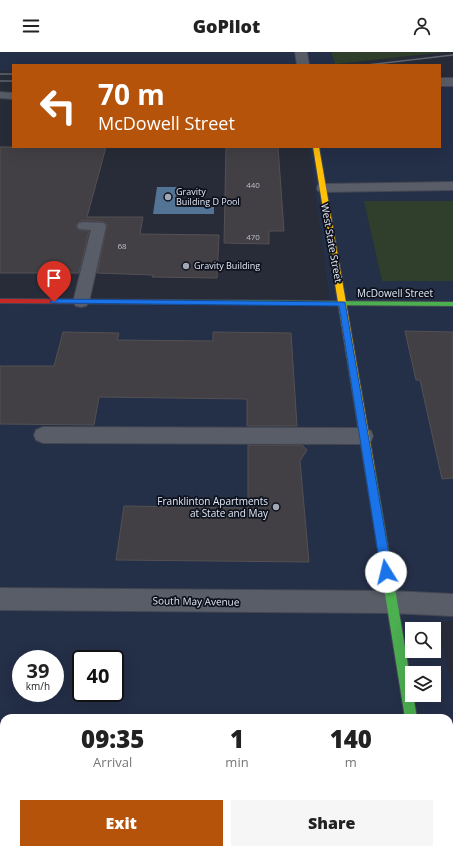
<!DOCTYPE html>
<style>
body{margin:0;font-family:"Open Sans",sans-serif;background:#f6f6f6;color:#222;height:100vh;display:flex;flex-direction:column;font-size:15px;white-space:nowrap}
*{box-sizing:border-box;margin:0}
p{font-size:13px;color:#767676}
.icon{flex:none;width:22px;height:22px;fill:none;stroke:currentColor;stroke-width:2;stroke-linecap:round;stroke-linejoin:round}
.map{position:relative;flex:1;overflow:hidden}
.sheet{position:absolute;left:0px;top:662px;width:453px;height:140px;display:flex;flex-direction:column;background:#fff;border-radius:12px 12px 0 0;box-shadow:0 4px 16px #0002}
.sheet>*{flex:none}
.banner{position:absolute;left:12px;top:12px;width:429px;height:84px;border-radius:0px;box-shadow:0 4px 16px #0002;background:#b45309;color:#fff;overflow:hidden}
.controls{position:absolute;left:405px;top:570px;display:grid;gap:8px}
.controls a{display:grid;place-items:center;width:36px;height:36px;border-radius:0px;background:#fff;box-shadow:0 4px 16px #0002;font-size:20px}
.speed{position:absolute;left:12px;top:598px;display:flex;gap:8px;font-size:20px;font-weight:700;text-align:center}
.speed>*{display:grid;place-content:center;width:52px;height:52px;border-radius:50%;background:#fff;box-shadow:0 4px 16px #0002;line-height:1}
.speed small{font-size:10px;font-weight:400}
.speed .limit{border:2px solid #111;border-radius:6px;background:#fff;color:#111}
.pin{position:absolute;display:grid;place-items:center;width:34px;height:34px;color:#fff;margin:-41px -17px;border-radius:50% 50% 50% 0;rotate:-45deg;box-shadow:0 0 4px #0007}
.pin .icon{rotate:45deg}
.me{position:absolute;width:44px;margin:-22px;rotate:351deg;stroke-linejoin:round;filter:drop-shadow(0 0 3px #0008)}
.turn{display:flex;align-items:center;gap:14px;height:84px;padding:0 20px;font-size:18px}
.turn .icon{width:52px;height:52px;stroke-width:2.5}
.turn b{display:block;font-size:28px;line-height:34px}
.eta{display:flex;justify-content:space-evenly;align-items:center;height:68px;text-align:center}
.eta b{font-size:24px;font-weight:800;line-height:28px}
.primary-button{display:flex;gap:8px;margin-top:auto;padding:8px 20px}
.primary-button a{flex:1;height:46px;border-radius:0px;background:#b45309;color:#fff;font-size:16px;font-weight:800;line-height:46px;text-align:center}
.primary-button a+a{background:#f6f6f6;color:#222}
header{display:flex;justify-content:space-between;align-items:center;height:52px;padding:0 20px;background:#fff;font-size:18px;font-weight:800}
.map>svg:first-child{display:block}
.built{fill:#242f48;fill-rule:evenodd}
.green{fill:#2f3f2b}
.water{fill:#547495}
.building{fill:#424044;stroke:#545054}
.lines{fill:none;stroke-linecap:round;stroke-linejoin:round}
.lane-casing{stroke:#444752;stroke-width:2}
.street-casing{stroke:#444752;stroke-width:2}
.fast-casing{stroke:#444752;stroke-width:2}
.slow-casing{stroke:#444752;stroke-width:2}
.jam-casing{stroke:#444752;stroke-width:2}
.lane{fill:#595d67;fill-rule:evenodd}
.street{fill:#595d67;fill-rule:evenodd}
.fast{fill:#4caf50;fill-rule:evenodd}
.slow{fill:#ffc107;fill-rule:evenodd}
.jam{fill:#c62828;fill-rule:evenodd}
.rail{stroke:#62656e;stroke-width:1.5}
.route{fill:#1a73e8;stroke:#114b97}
.poi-dot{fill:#a1a7b5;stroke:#0e121c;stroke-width:1.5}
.labels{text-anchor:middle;stroke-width:3.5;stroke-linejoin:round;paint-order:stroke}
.number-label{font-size:8px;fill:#babfcb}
.far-poi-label{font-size:9px;fill:#e2e9f8;stroke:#0e121c;text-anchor:start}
.street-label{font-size:10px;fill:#e2e9f8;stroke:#0e121c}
.poi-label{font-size:10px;fill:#e2e9f8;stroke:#0e121c;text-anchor:end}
</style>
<header><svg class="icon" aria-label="menu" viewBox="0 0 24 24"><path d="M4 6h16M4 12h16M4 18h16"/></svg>GoPilot<svg class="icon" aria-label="person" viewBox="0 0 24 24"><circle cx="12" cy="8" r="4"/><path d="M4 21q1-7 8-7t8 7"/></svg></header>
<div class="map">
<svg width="453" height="802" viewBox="0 0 453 802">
<rect width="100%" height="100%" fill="#272c38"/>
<g class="built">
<path d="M 0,0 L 331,0 L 335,12 L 13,13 L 13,19 L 0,19 Z"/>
<path d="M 440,25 L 453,26 L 453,569 L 438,570 L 453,641 L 453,800 L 0,800 L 0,248 L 330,250 L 309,95 L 440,95 ZM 412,577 L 434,577 L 434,599 L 412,599 ZM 21,607 L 55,607 L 55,641 L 21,641 ZM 81,607 L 115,607 L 115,641 L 81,641 ZM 412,621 L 434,621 L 434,643 L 412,643 ZM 4,666 L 449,666 L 449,798 L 4,798 Z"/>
</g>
<g class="green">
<path d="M 331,0 L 447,0 L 335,12 Z"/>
<path d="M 364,149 L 453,149 L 453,229 L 382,229 Z"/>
</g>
<path class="water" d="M 157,135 L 181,135 L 180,155 L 214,155 L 214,162 L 153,162 Z"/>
<g class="building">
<path d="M 0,95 L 106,95 L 87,165 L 143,165 L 140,182 L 219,183 L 217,226 L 152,225 L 153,223 L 97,221 L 107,173 L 104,170 L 84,168 L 79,170 L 76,173 L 79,178 L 89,179 L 79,221 L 0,221 Z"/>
<path d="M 226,95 L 278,95 L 284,179 L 269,179 L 269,192 L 224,191 Z"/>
<path d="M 405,279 L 453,280 L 453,426 L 442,427 L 420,328 L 416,328 Z"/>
<path d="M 63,280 L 119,281 L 117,288 L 213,289 L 213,280 L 291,281 L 297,374 L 247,374 L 247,347 L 99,345 L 94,373 L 0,372 L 0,314 L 54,314 Z"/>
<path d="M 248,393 L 302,393 L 307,398 L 300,409 L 309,510 L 116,508 L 124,454 L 248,456 Z"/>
</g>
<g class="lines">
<defs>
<g id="lane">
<path d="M 0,40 L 13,41 L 13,47 L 0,46 Z"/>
<path d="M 453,130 L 453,138 L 323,140 L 318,139 L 317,136 L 318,133 L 323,132 Z"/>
<path d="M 84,170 L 104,171 L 106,174 L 89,250 L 86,254 L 81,255 L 76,254 L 73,250 L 91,178 L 79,177 L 77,174 L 79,171 Z"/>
<path d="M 43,375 L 364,376 L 371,379 L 373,384 L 371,389 L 364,392 L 43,391 L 36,388 L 34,383 L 36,378 Z"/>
<path d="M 0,536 L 391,539 L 453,542 L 453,564 L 391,561 L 0,558 Z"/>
</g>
<g id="street">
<path d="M 295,0 L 307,0 L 309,13 L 297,13 Z"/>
<rect x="440" y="26" width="13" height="8"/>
<path d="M 449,797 L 450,802 L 418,802 L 417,798 Z"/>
</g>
<g id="fast">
<path d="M 171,248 L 453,250 L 453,254 L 174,252 L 170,250 Z"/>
<path d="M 370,414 L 373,415 L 375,418 L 417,666 L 405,666 L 365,418 L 367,415 Z"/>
</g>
<path id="slow" d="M 313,95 L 319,95 L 375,418 L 373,421 L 370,422 L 367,421 L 365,418 Z"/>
<path id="jam" d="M 0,247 L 174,248 L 178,250 L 174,252 L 0,251 Z"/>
</defs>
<use href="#lane" class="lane-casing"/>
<use href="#street" class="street-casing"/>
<use href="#fast" class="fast-casing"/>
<use href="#slow" class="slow-casing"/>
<use href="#jam" class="jam-casing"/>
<use href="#lane" class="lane"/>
<use href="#street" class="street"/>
<use href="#fast" class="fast"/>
<use href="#slow" class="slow"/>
<use href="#jam" class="jam"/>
<g class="rail">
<path d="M 367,13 L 453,3"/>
<path d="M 0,22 L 13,22"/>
<path d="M 0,29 L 13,29"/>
</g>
</g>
<path class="route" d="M 54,247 L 345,250 L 392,520 L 390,524 L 386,525 L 383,524 L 381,520 L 339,254 L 51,251 L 50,250 Z"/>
<g class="poi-dot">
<circle cx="168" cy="145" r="4"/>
<circle cx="186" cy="214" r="4"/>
<circle cx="276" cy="455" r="4"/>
</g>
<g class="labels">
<g class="number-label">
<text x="253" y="136">440</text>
<text x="253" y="188">470</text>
<text x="122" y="197">68</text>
</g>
<g class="far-poi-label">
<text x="176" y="143">Gravity<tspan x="176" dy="10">Building D Pool</tspan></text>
<text x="194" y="217">Gravity Building</text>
</g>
<g class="street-label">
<text transform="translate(332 191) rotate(80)" y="4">West State Street</text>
<text x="395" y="245">McDowell Street</text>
<text transform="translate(196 549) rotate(1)" y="4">South May Avenue</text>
</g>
<g class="poi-label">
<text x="268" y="453">Franklinton Apartments<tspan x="268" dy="12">at State and May</tspan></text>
</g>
</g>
</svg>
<div class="controls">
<a><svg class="icon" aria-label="search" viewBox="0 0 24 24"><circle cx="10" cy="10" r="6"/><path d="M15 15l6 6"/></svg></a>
<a><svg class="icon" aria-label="layers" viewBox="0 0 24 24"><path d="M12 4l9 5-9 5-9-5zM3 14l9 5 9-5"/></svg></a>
</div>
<div class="speed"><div>39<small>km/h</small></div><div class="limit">40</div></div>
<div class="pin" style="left:54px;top:250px;background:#d93025"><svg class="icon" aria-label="arrive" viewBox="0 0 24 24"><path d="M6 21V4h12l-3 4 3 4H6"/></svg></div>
<svg class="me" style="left:386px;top:520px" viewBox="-20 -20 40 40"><circle r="19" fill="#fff"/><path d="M0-13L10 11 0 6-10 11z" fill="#1a73e8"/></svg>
<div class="banner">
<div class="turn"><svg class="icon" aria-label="left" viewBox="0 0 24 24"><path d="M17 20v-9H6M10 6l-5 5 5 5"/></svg><div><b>70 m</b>McDowell Street</div></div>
</div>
<section class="sheet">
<div class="eta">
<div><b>09:35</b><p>Arrival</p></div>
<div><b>1</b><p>min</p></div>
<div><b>140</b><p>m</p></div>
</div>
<div class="primary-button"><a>Exit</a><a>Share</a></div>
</section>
</div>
